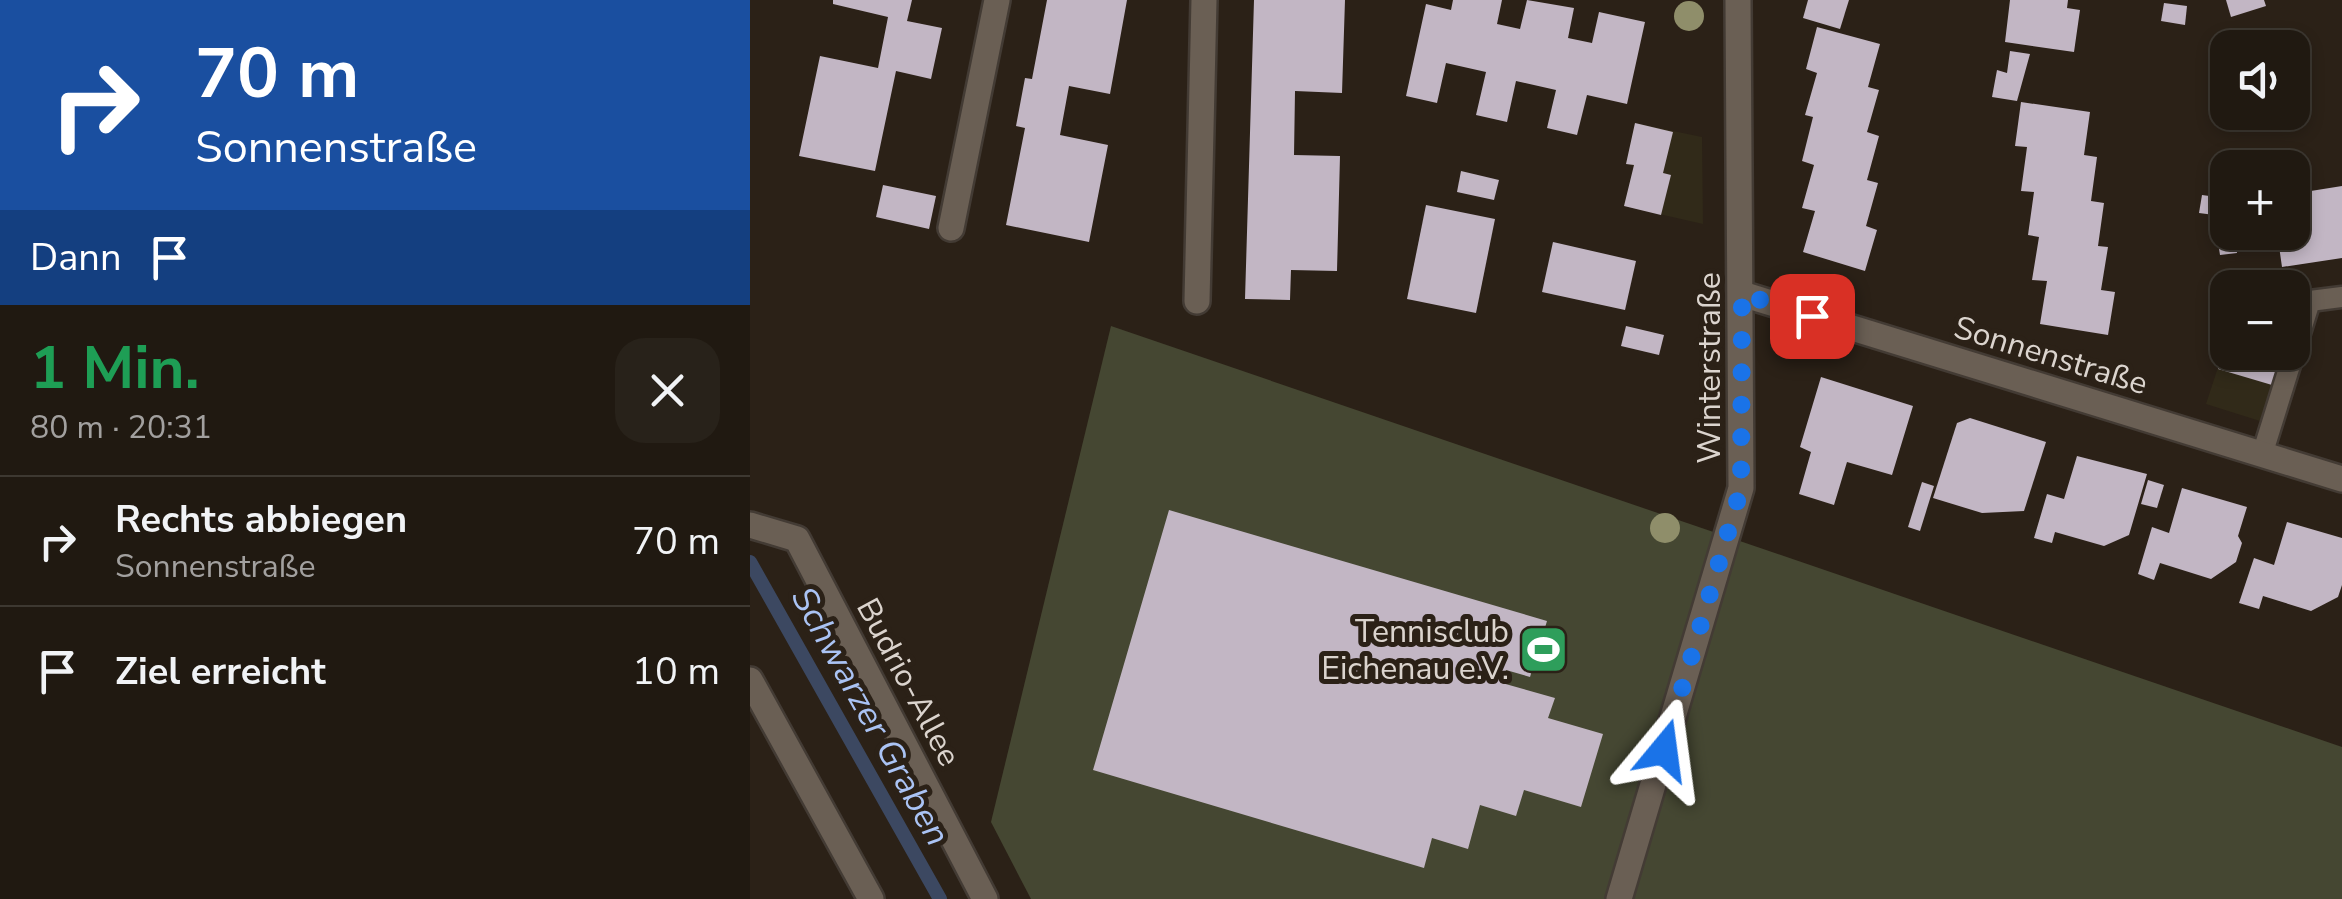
<!DOCTYPE html>
<html lang="de">
<meta charset="utf-8">
<style>
body{margin:0;font-family:"Nunito Sans",sans-serif;background:#28221a;color:#f1f3f6;height:100vh;display:flex;flex-direction:column;font-size:38px;white-space:nowrap}
*{box-sizing:border-box;margin:0}
p{font-size:32px;color:#a2a09f}
.icon{flex:none;width:55px;height:55px;fill:none;stroke:currentColor;stroke-width:2;stroke-linecap:round;stroke-linejoin:round}
.map{position:relative;flex:1;overflow:hidden}
.drawer{display:flex;flex-direction:column;background:#201911;width:750px}
.drawer>*{flex:none}
.banner{background:#1a4fa0;color:#fff;overflow:hidden}
.buttons{position:absolute;left:1460px;top:30px;display:grid;gap:20px}
.buttons a{display:grid;place-items:center;width:100px;height:100px;border-radius:20px;background:#201911;box-shadow:0 5px 15px #0003,0 0 0 2px #3d3831;font-size:50px}
.pin{position:absolute;display:grid;place-items:center;width:85px;height:85px;color:#fff;margin:-42px;border-radius:20px;box-shadow:0 5px 15px #0006}
.me{position:absolute;width:110px;margin:-55px;rotate:16deg;stroke-linejoin:round;filter:drop-shadow(0 0 8px #0008)}
.turn{display:flex;align-items:center;gap:35px;height:210px;padding:0 30px;font-size:45px}
.turn .icon{width:130px;height:130px;stroke-width:2.5}
.turn b{display:block;font-size:70px;line-height:85px}
.then{display:flex;align-items:center;height:95px;padding:0 30px;background:#0003;gap:20px;font-size:38px}
.round{display:grid;place-items:center;flex:none;width:105px;height:105px;border-radius:30px;background:#28221a}
.headline{display:flex;align-items:center;justify-content:space-between;height:170px;padding:0 30px}
h1{font-size:60px;font-weight:700;line-height:75px;color:#1e9e55}
ul{padding:0;list-style:none}
li{display:flex;align-items:center;gap:30px;height:130px;padding:0 30px;border-top:2px solid #3d3831}
li div{flex:1}
li b{display:block;font-size:38px}
li em{font-style:normal}
main{display:flex;flex:1;min-height:0}
.map>svg:first-child{display:block}
.industrial{fill:#312a19}
.green{fill:#454732}
.lines{fill:none;stroke-linecap:round;stroke-linejoin:round}
.stream{stroke:#3c4861;stroke-width:14}
.building{fill:#c2b6c4}
.service-casing{stroke:#433b34;stroke-width:25}
.minor-casing{stroke:#433b34;stroke-width:30}
.service{stroke:#6a5f54;stroke-width:20}
.minor{stroke:#6a5f54;stroke-width:25}
.tree{fill:#8f8e6a}
.route{stroke:#1a73e8;stroke-width:18;stroke-dasharray:0 32.4}
.labels{text-anchor:middle;stroke-width:10;stroke-linejoin:round;paint-order:stroke}
.street-label{font-size:32px;fill:#dbd4ce;stroke:#2b2117}
.poi-label{font-size:32px;fill:#dbd4ce;stroke:#2b2117;text-anchor:end}
.water-label{font-size:35px;font-style:italic;fill:#aac3f4;stroke:#2b2117}
</style>
<main>
<section class="drawer">
<div class="banner">
<div class="turn"><svg class="icon" aria-label="right" viewBox="0 0 24 24"><path d="M7 20v-9h11M14 6l5 5-5 5"/></svg><div><b>70 m</b>Sonnenstraße</div></div>
<div class="then">Dann<svg class="icon" aria-label="arrive" viewBox="0 0 24 24"><path d="M6 21V4h12l-3 4 3 4H6"/></svg></div>
</div>
<div class="headline"><div><h1>1 Min.</h1><p>80 m · 20:31</p></div><a class="round"><svg class="icon" aria-label="close" viewBox="0 0 24 24"><path d="M6 6l12 12M18 6L6 18"/></svg></a></div>
<ul>
<li><svg class="icon" aria-label="right" viewBox="0 0 24 24"><path d="M7 20v-9h11M14 6l5 5-5 5"/></svg><div><b>Rechts abbiegen</b><p>Sonnenstraße</p></div><em>70 m</em></li>
<li><svg class="icon" aria-label="arrive" viewBox="0 0 24 24"><path d="M6 21V4h12l-3 4 3 4H6"/></svg><div><b>Ziel erreicht</b></div><em>10 m</em></li>
</ul>
</section>
<div class="map">
<svg width="1592" height="899" viewBox="0 0 1592 899">
<rect width="100%" height="100%" fill="#2b2117"/>
<g class="industrial">
<path d="M 885,123 L 952,137 L 953,224 L 874,206 L 884,166 L 876,164 Z"/>
<path d="M 1477,340 L 1478,352 L 1532,353 L 1510,421 L 1456,404 Z"/>
</g>
<path class="green" d="M 361,326 L 1592,747 L 1592,899 L 281,899 L 241,822 Z"/>
<g class="lines">
<path class="stream" d="M 0,562 L 190,899"/>
</g>
<g class="building">
<path d="M 83,0 L 162,0 L 157,21 L 192,28 L 181,79 L 146,71 L 125,171 L 49,156 L 70,56 L 128,68 L 138,17 L 83,4 Z"/>
<path d="M 297,0 L 377,0 L 360,94 L 319,86 L 310,135 L 358,145 L 339,242 L 256,225 L 275,128 L 266,126 L 275,78 L 282,79 Z"/>
<path d="M 504,0 L 595,0 L 592,93 L 545,91 L 544,155 L 590,156 L 587,271 L 541,270 L 540,300 L 495,299 Z"/>
<path d="M 703,0 L 752,0 L 747,24 L 770,29 L 777,0 L 824,8 L 818,38 L 842,43 L 849,12 L 895,22 L 877,104 L 837,95 L 827,135 L 797,128 L 806,90 L 766,81 L 757,122 L 726,115 L 736,72 L 696,63 L 687,103 L 656,96 L 676,4 L 701,10 Z"/>
<path d="M 1058,0 L 1099,0 L 1090,29 L 1053,18 Z"/>
<path d="M 1260,0 L 1318,0 L 1317,8 L 1330,10 L 1324,52 L 1255,42 Z"/>
<path d="M 1476,0 L 1514,0 L 1516,6 L 1481,17 Z"/>
<path d="M 1414,3 L 1437,6 L 1435,25 L 1411,21 Z"/>
<path d="M 1067,27 L 1130,44 L 1118,87 L 1129,90 L 1117,132 L 1129,136 L 1117,180 L 1128,183 L 1116,226 L 1127,230 L 1115,271 L 1053,252 L 1065,211 L 1052,208 L 1064,165 L 1052,161 L 1063,117 L 1055,115 L 1067,73 L 1056,69 Z"/>
<path d="M 1260,51 L 1280,54 L 1267,101 L 1242,97 L 1247,70 L 1257,73 Z"/>
<path d="M 1271,102 L 1340,112 L 1334,155 L 1347,157 L 1341,201 L 1354,203 L 1348,246 L 1358,247 L 1351,290 L 1365,292 L 1358,335 L 1290,324 L 1297,281 L 1282,280 L 1289,237 L 1278,235 L 1284,192 L 1271,191 L 1277,147 L 1265,146 Z"/>
<path d="M 885,123 L 923,132 L 913,173 L 921,175 L 911,215 L 874,206 L 884,165 L 876,164 Z"/>
<path d="M 711,171 L 749,180 L 744,200 L 707,192 Z"/>
<path d="M 133,185 L 186,196 L 179,229 L 126,217 Z"/>
<path d="M 1592,186 L 1592,258 L 1532,267 L 1527,232 L 1542,232 L 1542,194 Z"/>
<path d="M 1452,195 L 1474,198 L 1472,216 L 1449,213 Z"/>
<path d="M 676,205 L 745,219 L 726,313 L 657,299 Z"/>
<path d="M 1478,229 L 1478,232 L 1485,232 L 1487,253 L 1470,255 L 1466,230 Z"/>
<path d="M 803,242 L 886,261 L 875,310 L 792,292 Z"/>
<path d="M 876,326 L 914,335 L 909,355 L 871,346 Z"/>
<path d="M 1477,343 L 1478,352 L 1532,353 L 1522,385 L 1468,369 Z"/>
<path d="M 1071,377 L 1163,406 L 1142,475 L 1097,462 L 1084,505 L 1049,494 L 1061,452 L 1050,447 Z"/>
<path d="M 1220,418 L 1296,442 L 1274,511 L 1232,513 L 1183,498 L 1207,423 Z"/>
<path d="M 1327,456 L 1397,474 L 1379,535 L 1354,546 L 1305,532 L 1302,543 L 1284,538 L 1297,494 L 1314,499 Z"/>
<path d="M 1398,480 L 1414,485 L 1407,508 L 1391,504 Z"/>
<path d="M 1172,482 L 1184,486 L 1170,531 L 1158,527 Z"/>
<path d="M 1432,488 L 1497,507 L 1488,536 L 1492,543 L 1486,562 L 1461,579 L 1410,563 L 1404,580 L 1388,574 L 1402,527 L 1419,533 Z"/>
<path d="M 419,510 L 797,621 L 780,677 L 756,670 L 752,683 L 805,698 L 798,718 L 853,734 L 831,807 L 774,790 L 766,816 L 730,805 L 718,849 L 682,838 L 674,868 L 343,770 Z"/>
<path d="M 1537,522 L 1592,538 L 1592,585 L 1588,597 L 1561,611 L 1513,596 L 1509,609 L 1489,603 L 1504,558 L 1524,565 Z"/>
</g>
<g class="lines">
<defs>
<path id="service" d="M 1512,455 L 1560,301 L 1592,297"/>
<g id="minor">
<path d="M 201,228 L 247,0"/>
<path d="M 992,294 L 1592,479"/>
<path d="M 447,301 L 454,0"/>
<path d="M 0,525 L 47,539 L 235,899"/>
<path d="M 0,680 L 121,899"/>
<path d="M 869,899 L 991,488 L 988,0"/>
</g>
</defs>
<use href="#service" class="service-casing"/>
<use href="#minor" class="minor-casing"/>
<use href="#service" class="service"/>
<use href="#minor" class="minor"/>
</g>
<g class="tree">
<circle cx="939" cy="16" r="15"/>
<circle cx="915" cy="528" r="15"/>
</g>
<g class="lines">
<path class="route" d="M 914,750 L 991,488 L 992,294 L 1062,316"/>
</g>
<defs>
<symbol id="stadium-square" viewBox="-11 -11 22 22"><rect x="-9" y="-9" width="18" height="18" rx="4" fill="#2e9e5b" stroke="#2b2117"/><path d="M0-5a6.5 5 0 1 0 0 10a6.5 5 0 1 0 0-10ZM-3.5-1.8h7v3.6h-7Z" fill="#fff"/></symbol>
</defs>
<g fill-rule="evenodd">
<use href="#stadium-square" x="766" y="622" width="55" height="55"/>
</g>
<g class="labels">
<g class="street-label">
<text transform="translate(1301 355) rotate(17)" y="11">Sonnenstraße</text>
<text transform="translate(959 368) rotate(-90)" y="11">Winterstraße</text>
<text transform="translate(159 682) rotate(62)" y="11">Budrio-Allee</text>
</g>
<g class="poi-label">
<text x="759" y="642">Tennisclub<tspan x="759" dy="37">Eichenau e.V.</tspan></text>
</g>
<g class="water-label">
<text transform="translate(121 716) rotate(61)" y="12">Schwarzer Graben</text>
</g>
</g>
</svg>
<div class="buttons">
<a><svg class="icon" aria-label="sound" viewBox="0 0 24 24"><path d="M4 9h4l5-4v14l-5-4H4zM17 9q2 3 0 6"/></svg></a>
<a>+</a>
<a>−</a>
</div>
<div class="pin" style="left:1062px;top:316px;background:#d93025"><svg class="icon" aria-label="arrive" viewBox="0 0 24 24"><path d="M6 21V4h12l-3 4 3 4H6"/></svg></div>
<svg class="me" style="left:914px;top:750px" viewBox="-20 -20 40 40"><path d="M0-17L14 15 0 8-14 15z" fill="#1a73e8" stroke="#fff" stroke-width="4"/></svg>
</div>
</main>
